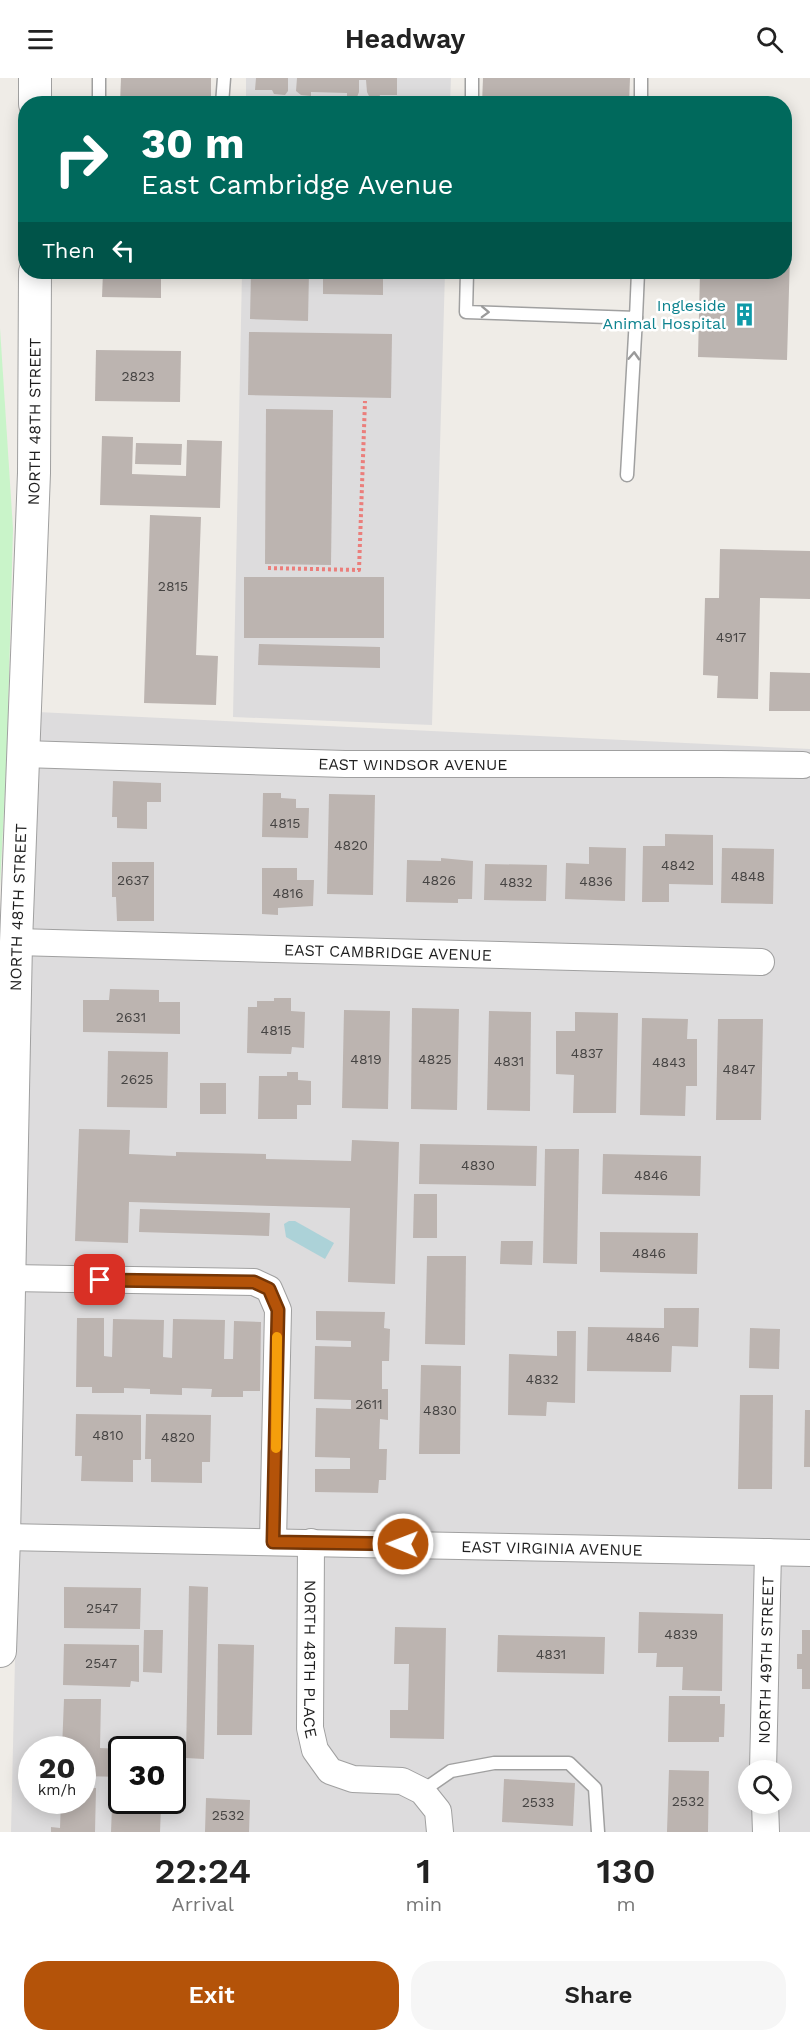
<!DOCTYPE html>
<style>
body{margin:0;font-family:"Work Sans",sans-serif;background:#f6f6f6;color:#222;height:100vh;display:flex;flex-direction:column;font-size:22px;white-space:nowrap}
*{box-sizing:border-box;margin:0}
p{font-size:20px;color:#767676}
.icon{flex:none;width:33px;height:33px;fill:none;stroke:currentColor;stroke-width:2;stroke-linecap:round;stroke-linejoin:round}
.map{position:relative;height:1754px;overflow:hidden}
.drawer{display:flex;flex-direction:column;background:#fff;flex:1}
.drawer>*{flex:none}
.guide{position:absolute;left:18px;top:18px;width:774px;height:183px;border-radius:24px;box-shadow:0 3px 15px #0003;background:#00695c;color:#fff;overflow:hidden}
.buttons{position:absolute;left:738px;top:1682px;display:grid;gap:12px}
.buttons a{display:grid;place-items:center;width:54px;height:54px;border-radius:50%;background:#fff;box-shadow:0 3px 15px #0003;font-size:30px}
.speed{position:absolute;left:18px;top:1658px;display:flex;gap:12px;font-size:30px;font-weight:700;text-align:center}
.speed>*{display:grid;place-content:center;width:78px;height:78px;border-radius:50%;background:#fff;box-shadow:0 3px 15px #0003;line-height:1}
.speed small{font-size:15px;font-weight:400}
.speed .limit{border:3px solid #111;border-radius:9px;background:#fff;color:#111}
.pin{position:absolute;display:grid;place-items:center;width:51px;height:51px;color:#fff;margin:-26px;border-radius:12px;box-shadow:0 3px 9px #0006}
.me{position:absolute;width:66px;margin:-33px;rotate:271deg;stroke-linejoin:round;filter:drop-shadow(0 0 4px #0008)}
.turn{display:flex;align-items:center;gap:21px;height:126px;padding:0 24px;font-size:27px}
.turn .icon{width:78px;height:78px;stroke-width:2.5}
.turn b{display:block;font-size:42px;line-height:51px}
.then{display:flex;align-items:center;height:57px;padding:0 24px;background:#0003;gap:12px;font-size:22px}
.eta{display:flex;justify-content:space-evenly;align-items:center;height:102px;text-align:center}
.eta b{font-size:36px;font-weight:600;line-height:42px}
.primary-button{display:flex;gap:12px;margin-top:auto;padding:12px 24px}
.primary-button a{flex:1;height:69px;border-radius:24px;background:#b45309;color:#fff;font-size:24px;font-weight:600;line-height:69px;text-align:center}
.primary-button a+a{background:#f6f6f6;color:#222}
header{display:flex;justify-content:space-between;align-items:center;height:78px;padding:0 24px;background:#fff;font-size:27px;font-weight:600}
.map>svg:first-child{display:block}
.residential{fill:#dddcdd;fill-rule:evenodd}
.park{fill:#c9f4c9}
.water{fill:#acd2d8}
.building{fill:#bcb4b0}
.lines{fill:none;stroke-linecap:round;stroke-linejoin:round}
.service-casing{stroke:#a0a0a0;stroke-width:15}
.minor-casing{stroke:#a0a0a0;stroke-width:28}
.tertiary-casing{stroke:#a0a0a0;stroke-width:34}
.path{stroke:#eb7e7b;stroke-width:4;stroke-dasharray:3 3;stroke-linecap:butt}
.service{stroke:#fff;stroke-width:12}
.minor{stroke:#fff;stroke-width:26}
.tertiary{stroke:#fff;stroke-width:32}
.oneway{stroke:#9a9a9a}
.route-casing{stroke:#753606;stroke-width:15}
.route{stroke:#b45309;stroke-width:10}
.slow{stroke:#f59e0b;stroke-width:10}
.labels{text-anchor:middle;stroke-width:5;stroke-linejoin:round;paint-order:stroke}
.number-label{font-size:14px;fill:#464443}
.culture-label{font-size:16px;fill:#0d838f;stroke:#fff;text-anchor:end}
.street-label{font-size:16px;fill:#1f1f1f;stroke:#fff}
</style>
<header><svg class="icon" aria-label="menu" viewBox="0 0 24 24"><path d="M4 6h16M4 12h16M4 18h16"/></svg>Headway<svg class="icon" aria-label="search" viewBox="0 0 24 24"><circle cx="10" cy="10" r="6"/><path d="M15 15l6 6"/></svg></header>
<div class="map">
<svg width="810" height="1754" viewBox="0 0 810 1754">
<rect width="100%" height="100%" fill="#efece7"/>
<g class="residential">
<path d="M 246,0 L 451,0 L 450,25 L 246,26 Z"/>
<path d="M 242,194 L 445,194 L 432,647 L 233,639 Z"/>
<path d="M 37,634 L 810,671 L 810,1754 L 11,1754 ZM 32,1671 L 82,1671 L 82,1722 L 32,1722 ZM 122,1671 L 172,1671 L 172,1722 L 122,1722 ZM 748,1692 L 782,1692 L 782,1725 L 748,1725 Z"/>
</g>
<path class="park" d="M 0,250 L 13,451 L 7,674 L 0,808 Z"/>
<path class="water" d="M 289,1143 L 295,1143 L 334,1165 L 325,1181 L 286,1159 L 284,1146 Z"/>
<g class="building">
<path d="M 121,0 L 211,0 L 211,26 L 120,26 Z"/>
<path d="M 256,0 L 288,0 L 288,13 L 285,17 L 274,16 L 272,12 L 255,12 Z"/>
<path d="M 297,0 L 397,0 L 397,17 L 380,17 L 379,20 L 370,20 L 367,14 L 366,2 L 359,2 L 359,14 L 357,19 L 347,19 L 347,15 L 311,14 L 311,18 L 301,17 L 296,13 Z"/>
<path d="M 483,0 L 630,0 L 629,26 L 482,26 Z"/>
<path d="M 784,106 L 792,106 L 787,282 L 698,279 L 700,194 L 784,194 Z"/>
<path d="M 103,194 L 161,194 L 161,220 L 102,219 Z"/>
<path d="M 251,194 L 309,194 L 308,243 L 250,241 Z"/>
<path d="M 323,194 L 383,194 L 383,217 L 323,216 Z"/>
<path d="M 249,254 L 392,256 L 391,320 L 248,317 Z"/>
<path d="M 96,272 L 181,273 L 180,324 L 95,323 Z"/>
<path d="M 266,331 L 333,332 L 331,487 L 265,486 Z"/>
<path d="M 102,358 L 133,359 L 132,396 L 186,398 L 187,362 L 222,363 L 220,430 L 100,427 Z"/>
<path d="M 136,365 L 182,366 L 181,387 L 135,386 Z"/>
<path d="M 150,437 L 201,439 L 196,577 L 218,578 L 216,627 L 144,625 Z"/>
<path d="M 720,471 L 810,473 L 810,521 L 760,520 L 758,621 L 717,620 L 718,598 L 703,597 L 705,520 L 719,520 Z"/>
<rect x="244" y="499" width="140" height="61"/>
<path d="M 259,566 L 380,569 L 380,590 L 258,587 Z"/>
<path d="M 770,594 L 810,595 L 810,633 L 769,633 Z"/>
<path d="M 113,703 L 161,705 L 161,724 L 147,724 L 147,751 L 117,750 L 117,739 L 112,739 Z"/>
<path d="M 263,715 L 281,715 L 281,720 L 296,721 L 296,730 L 309,730 L 308,760 L 262,759 Z"/>
<path d="M 329,716 L 375,717 L 373,817 L 327,816 Z"/>
<path d="M 665,756 L 713,757 L 713,807 L 669,806 L 669,824 L 642,824 L 643,768 L 665,768 Z"/>
<path d="M 589,769 L 626,770 L 625,823 L 565,821 L 566,785 L 589,786 Z"/>
<path d="M 722,770 L 774,771 L 773,826 L 721,825 Z"/>
<path d="M 441,780 L 473,783 L 472,821 L 458,821 L 458,825 L 406,824 L 407,782 L 441,783 Z"/>
<path d="M 112,784 L 154,784 L 154,843 L 117,843 L 116,819 L 112,819 Z"/>
<path d="M 485,786 L 547,787 L 546,823 L 484,822 Z"/>
<path d="M 262,790 L 297,790 L 297,802 L 314,802 L 313,828 L 278,830 L 278,837 L 262,836 Z"/>
<path d="M 110,911 L 159,912 L 159,924 L 180,924 L 180,956 L 83,954 L 83,922 L 109,922 Z"/>
<path d="M 274,920 L 291,920 L 291,933 L 305,934 L 304,970 L 292,969 L 291,976 L 247,975 L 248,929 L 257,929 L 257,923 L 274,923 Z"/>
<path d="M 412,930 L 459,931 L 457,1032 L 411,1031 Z"/>
<path d="M 344,932 L 390,933 L 388,1031 L 342,1030 Z"/>
<path d="M 489,933 L 531,934 L 530,1033 L 487,1032 Z"/>
<path d="M 575,934 L 618,935 L 616,1035 L 573,1035 L 574,997 L 556,996 L 556,953 L 575,953 Z"/>
<path d="M 642,940 L 688,941 L 687,961 L 697,961 L 697,1008 L 686,1008 L 685,1038 L 640,1037 Z"/>
<path d="M 718,941 L 763,941 L 761,1042 L 716,1042 Z"/>
<path d="M 108,973 L 168,974 L 167,1030 L 107,1029 Z"/>
<path d="M 287,994 L 298,994 L 298,1002 L 311,1003 L 311,1027 L 297,1027 L 297,1041 L 258,1041 L 259,998 L 287,998 Z"/>
<rect x="200" y="1005" width="26" height="31"/>
<path d="M 79,1051 L 130,1052 L 129,1076 L 176,1078 L 176,1074 L 266,1076 L 266,1081 L 351,1083 L 352,1062 L 399,1064 L 395,1206 L 348,1204 L 350,1130 L 129,1124 L 128,1165 L 75,1163 Z"/>
<path d="M 420,1066 L 537,1068 L 536,1108 L 419,1106 Z"/>
<path d="M 545,1071 L 579,1071 L 577,1186 L 543,1185 Z"/>
<path d="M 603,1076 L 701,1078 L 700,1118 L 602,1116 Z"/>
<path d="M 414,1116 L 437,1116 L 437,1160 L 413,1160 Z"/>
<path d="M 140,1131 L 270,1135 L 269,1158 L 139,1154 Z"/>
<path d="M 600,1154 L 698,1155 L 697,1196 L 600,1194 Z"/>
<path d="M 501,1163 L 533,1163 L 532,1187 L 500,1186 Z"/>
<path d="M 427,1178 L 466,1178 L 465,1267 L 425,1266 Z"/>
<path d="M 664,1230 L 699,1230 L 698,1269 L 672,1268 L 671,1294 L 587,1293 L 588,1249 L 664,1250 Z"/>
<path d="M 316,1233 L 385,1234 L 384,1250 L 390,1251 L 389,1283 L 382,1283 L 382,1311 L 388,1311 L 388,1342 L 380,1341 L 379,1371 L 387,1371 L 386,1402 L 379,1402 L 378,1415 L 315,1414 L 315,1391 L 350,1391 L 350,1380 L 315,1379 L 316,1330 L 351,1331 L 351,1322 L 314,1321 L 315,1268 L 351,1269 L 351,1263 L 316,1262 Z"/>
<path d="M 77,1240 L 104,1240 L 104,1278 L 112,1279 L 113,1241 L 164,1242 L 163,1279 L 172,1280 L 173,1241 L 225,1242 L 224,1281 L 233,1281 L 234,1243 L 261,1244 L 260,1313 L 243,1313 L 243,1319 L 211,1319 L 212,1311 L 182,1310 L 182,1317 L 150,1316 L 150,1311 L 124,1310 L 124,1315 L 92,1315 L 92,1309 L 76,1309 Z"/>
<path d="M 750,1250 L 780,1251 L 779,1291 L 749,1290 Z"/>
<path d="M 557,1253 L 576,1253 L 575,1325 L 547,1324 L 546,1338 L 508,1337 L 509,1276 L 557,1278 Z"/>
<path d="M 421,1287 L 461,1288 L 460,1376 L 419,1376 Z"/>
<path d="M 740,1317 L 773,1317 L 772,1411 L 738,1411 Z"/>
<path d="M 805,1332 L 810,1332 L 810,1389 L 804,1389 Z"/>
<path d="M 76,1336 L 141,1337 L 141,1382 L 133,1382 L 133,1404 L 81,1403 L 82,1378 L 75,1378 Z"/>
<path d="M 146,1336 L 211,1337 L 210,1384 L 202,1384 L 202,1405 L 151,1404 L 151,1381 L 145,1381 Z"/>
<path d="M 189,1508 L 208,1509 L 204,1681 L 186,1680 Z"/>
<path d="M 64,1509 L 141,1510 L 140,1551 L 64,1550 Z"/>
<path d="M 639,1534 L 723,1536 L 722,1613 L 682,1612 L 683,1589 L 656,1589 L 657,1575 L 638,1575 Z"/>
<path d="M 395,1549 L 446,1550 L 444,1661 L 390,1660 L 390,1632 L 408,1632 L 409,1586 L 394,1586 Z"/>
<path d="M 144,1552 L 163,1552 L 162,1595 L 143,1594 Z"/>
<path d="M 802,1552 L 810,1552 L 810,1611 L 802,1611 L 802,1591 L 797,1591 L 797,1576 L 802,1576 Z"/>
<path d="M 498,1557 L 605,1559 L 604,1596 L 497,1594 Z"/>
<path d="M 64,1566 L 139,1567 L 139,1604 L 131,1603 L 130,1609 L 63,1607 Z"/>
<path d="M 218,1566 L 254,1567 L 252,1657 L 217,1657 Z"/>
<path d="M 669,1618 L 720,1618 L 720,1626 L 725,1626 L 724,1659 L 719,1659 L 719,1664 L 668,1664 Z"/>
<path d="M 64,1621 L 101,1621 L 100,1670 L 122,1671 L 122,1699 L 82,1698 L 82,1671 L 62,1671 Z"/>
<path d="M 669,1692 L 709,1693 L 708,1754 L 667,1754 Z"/>
<path d="M 504,1701 L 575,1705 L 573,1748 L 502,1744 Z"/>
<path d="M 82,1710 L 96,1710 L 95,1754 L 51,1754 L 51,1749 L 60,1750 L 61,1722 L 82,1722 Z"/>
<path d="M 206,1720 L 250,1722 L 249,1754 L 205,1754 Z"/>
<path d="M 112,1728 L 161,1729 L 160,1754 L 111,1754 Z"/>
</g>
<g class="lines">
<defs>
<g id="service">
<path d="M 99,26 L 99,0"/>
<path d="M 222,26 L 224,0"/>
<path d="M 472,26 L 472,0"/>
<path d="M 641,26 L 641,0"/>
<path d="M 467,194 L 466,234 L 636,240 L 638,194"/>
<path d="M 627,397 L 636,240"/>
<path d="M 422,1713 L 451,1693 L 494,1685 L 569,1685 L 595,1710 L 598,1754"/>
</g>
<g id="minor">
<path id="s1" d="M 23,676 L 345,686 L 719,686 L 803,687"/>
<path id="s2" d="M 16,864 L 761,884"/>
<path d="M 10,1200 L 254,1204 L 269,1211 L 278,1232 L 273,1464"/>
<path id="s3" d="M 4,1459 L 810,1475"/>
<path id="s4" d="M 311,1464 L 310,1650 L 315,1672 L 330,1693 L 353,1701 L 402,1703 L 422,1713 L 438,1733 L 440,1754"/>
<path id="s5" d="M 763,1692 L 768,1474"/>
<path d="M 765,1725 L 766,1754"/>
</g>
<g id="tertiary">
<path d="M 35,26 L 35,0"/>
<path id="s6" d="M 0,1573 L 4,1459 L 16,864 L 34,395 L 35,194"/>
</g>
</defs>
<use href="#service" class="service-casing"/>
<use href="#minor" class="minor-casing"/>
<use href="#tertiary" class="tertiary-casing"/>
<path class="path" d="M 268,490 L 359,492 L 365,323"/>
<use href="#service" class="service"/>
<use href="#minor" class="minor"/>
<use href="#tertiary" class="tertiary"/>
</g>
<defs><path id="oneway-chevron" d="M-2-3.5L2.5 0L-2 3.5" fill="none" stroke-width="1.6" stroke-linecap="round" stroke-linejoin="round" transform="scale(1.5)"/></defs>
<g class="oneway">
<use href="#oneway-chevron" transform="translate(485 234) rotate(2)"/>
<use href="#oneway-chevron" transform="translate(634 278) rotate(-87)"/>
</g>
<g class="lines">
<defs>
<path id="route" d="M 100,1202 L 254,1204 L 269,1211 L 278,1232 L 273,1464 L 403,1466"/>
</defs>
<use href="#route" class="route-casing"/>
<use href="#route" class="route"/>
<path class="slow" d="M 276,1370 L 277,1259"/>
</g>
<defs>
<symbol id="building-bare" viewBox="-9 -9 18 18"><path d="M-4-6H4V6H1V3H-1V6H-4ZM-2.5-4.3h1.7v1.8h-1.7ZM.8-4.3h1.7v1.8H.8ZM-2.5-1h1.7V.8h-1.7ZM.8-1h1.7V.8H.8Z" fill="#0f9aa8" stroke="#fff" stroke-width="2.5" paint-order="stroke"/></symbol>
</defs>
<g fill-rule="evenodd">
<use href="#building-bare" x="728" y="220" width="33" height="33"/>
</g>
<g class="labels">
<g class="number-label">
<text x="138" y="303">2823</text>
<text x="173" y="513">2815</text>
<text x="731" y="564">4917</text>
<text x="285" y="750">4815</text>
<text x="351" y="772">4820</text>
<text x="678" y="792">4842</text>
<text x="748" y="803">4848</text>
<text x="133" y="807">2637</text>
<text x="439" y="807">4826</text>
<text x="596" y="808">4836</text>
<text x="516" y="809">4832</text>
<text x="288" y="820">4816</text>
<text x="131" y="944">2631</text>
<text x="276" y="957">4815</text>
<text x="587" y="980">4837</text>
<text x="366" y="986">4819</text>
<text x="435" y="986">4825</text>
<text x="509" y="988">4831</text>
<text x="669" y="989">4843</text>
<text x="739" y="996">4847</text>
<text x="137" y="1006">2625</text>
<text x="478" y="1092">4830</text>
<text x="651" y="1102">4846</text>
<text x="649" y="1180">4846</text>
<text x="643" y="1264">4846</text>
<text x="542" y="1306">4832</text>
<text x="369" y="1331">2611</text>
<text x="440" y="1337">4830</text>
<text x="108" y="1362">4810</text>
<text x="178" y="1364">4820</text>
<text x="102" y="1535">2547</text>
<text x="681" y="1561">4839</text>
<text x="551" y="1581">4831</text>
<text x="101" y="1590">2547</text>
<text x="688" y="1728">2532</text>
<text x="538" y="1729">2533</text>
<text x="228" y="1742">2532</text>
</g>
<g class="culture-label">
<text x="726" y="233">Ingleside<tspan x="726" dy="18">Animal Hospital</tspan></text>
</g>
<g class="street-label">
<text dy="6" stroke="none"><textPath href="#s6" startOffset="1230">NORTH 48TH STREET</textPath></text>
<text dy="6" stroke="none"><textPath href="#s1" startOffset="390">EAST WINDSOR AVENUE</textPath></text>
<text dy="6" stroke="none"><textPath href="#s6" startOffset="744">NORTH 48TH STREET</textPath></text>
<text dy="6" stroke="none"><textPath href="#s2" startOffset="372">EAST CAMBRIDGE AVENUE</textPath></text>
<text dy="6" stroke="none"><textPath href="#s3" startOffset="548">EAST VIRGINIA AVENUE</textPath></text>
<text dy="6" stroke="none"><textPath href="#s4" startOffset="117">NORTH 48TH PLACE</textPath></text>
<text dy="6" stroke="none"><textPath href="#s5" startOffset="110">NORTH 49TH STREET</textPath></text>
</g>
</g>
</svg>
<div class="buttons">
<a><svg class="icon" aria-label="search" viewBox="0 0 24 24"><circle cx="10" cy="10" r="6"/><path d="M15 15l6 6"/></svg></a>
</div>
<div class="speed"><div>20<small>km/h</small></div><div class="limit">30</div></div>
<div class="pin" style="left:100px;top:1202px;background:#d93025"><svg class="icon" aria-label="arrive" viewBox="0 0 24 24"><path d="M6 21V4h12l-3 4 3 4H6"/></svg></div>
<svg class="me" style="left:403px;top:1466px" viewBox="-20 -20 40 40"><circle r="17" fill="#b45309" stroke="#fff" stroke-width="3"/><path d="M0-11L8 9 0 5-8 9z" fill="#fff"/></svg>
<div class="guide">
<div class="turn"><svg class="icon" aria-label="right" viewBox="0 0 24 24"><path d="M7 20v-9h11M14 6l5 5-5 5"/></svg><div><b>30 m</b>East Cambridge Avenue</div></div>
<div class="then">Then<svg class="icon" aria-label="left" viewBox="0 0 24 24"><path d="M17 20v-9H6M10 6l-5 5 5 5"/></svg></div>
</div>
</div>
<section class="drawer">
<div class="eta">
<div><b>22:24</b><p>Arrival</p></div>
<div><b>1</b><p>min</p></div>
<div><b>130</b><p>m</p></div>
</div>
<div class="primary-button"><a>Exit</a><a>Share</a></div>
</section>
